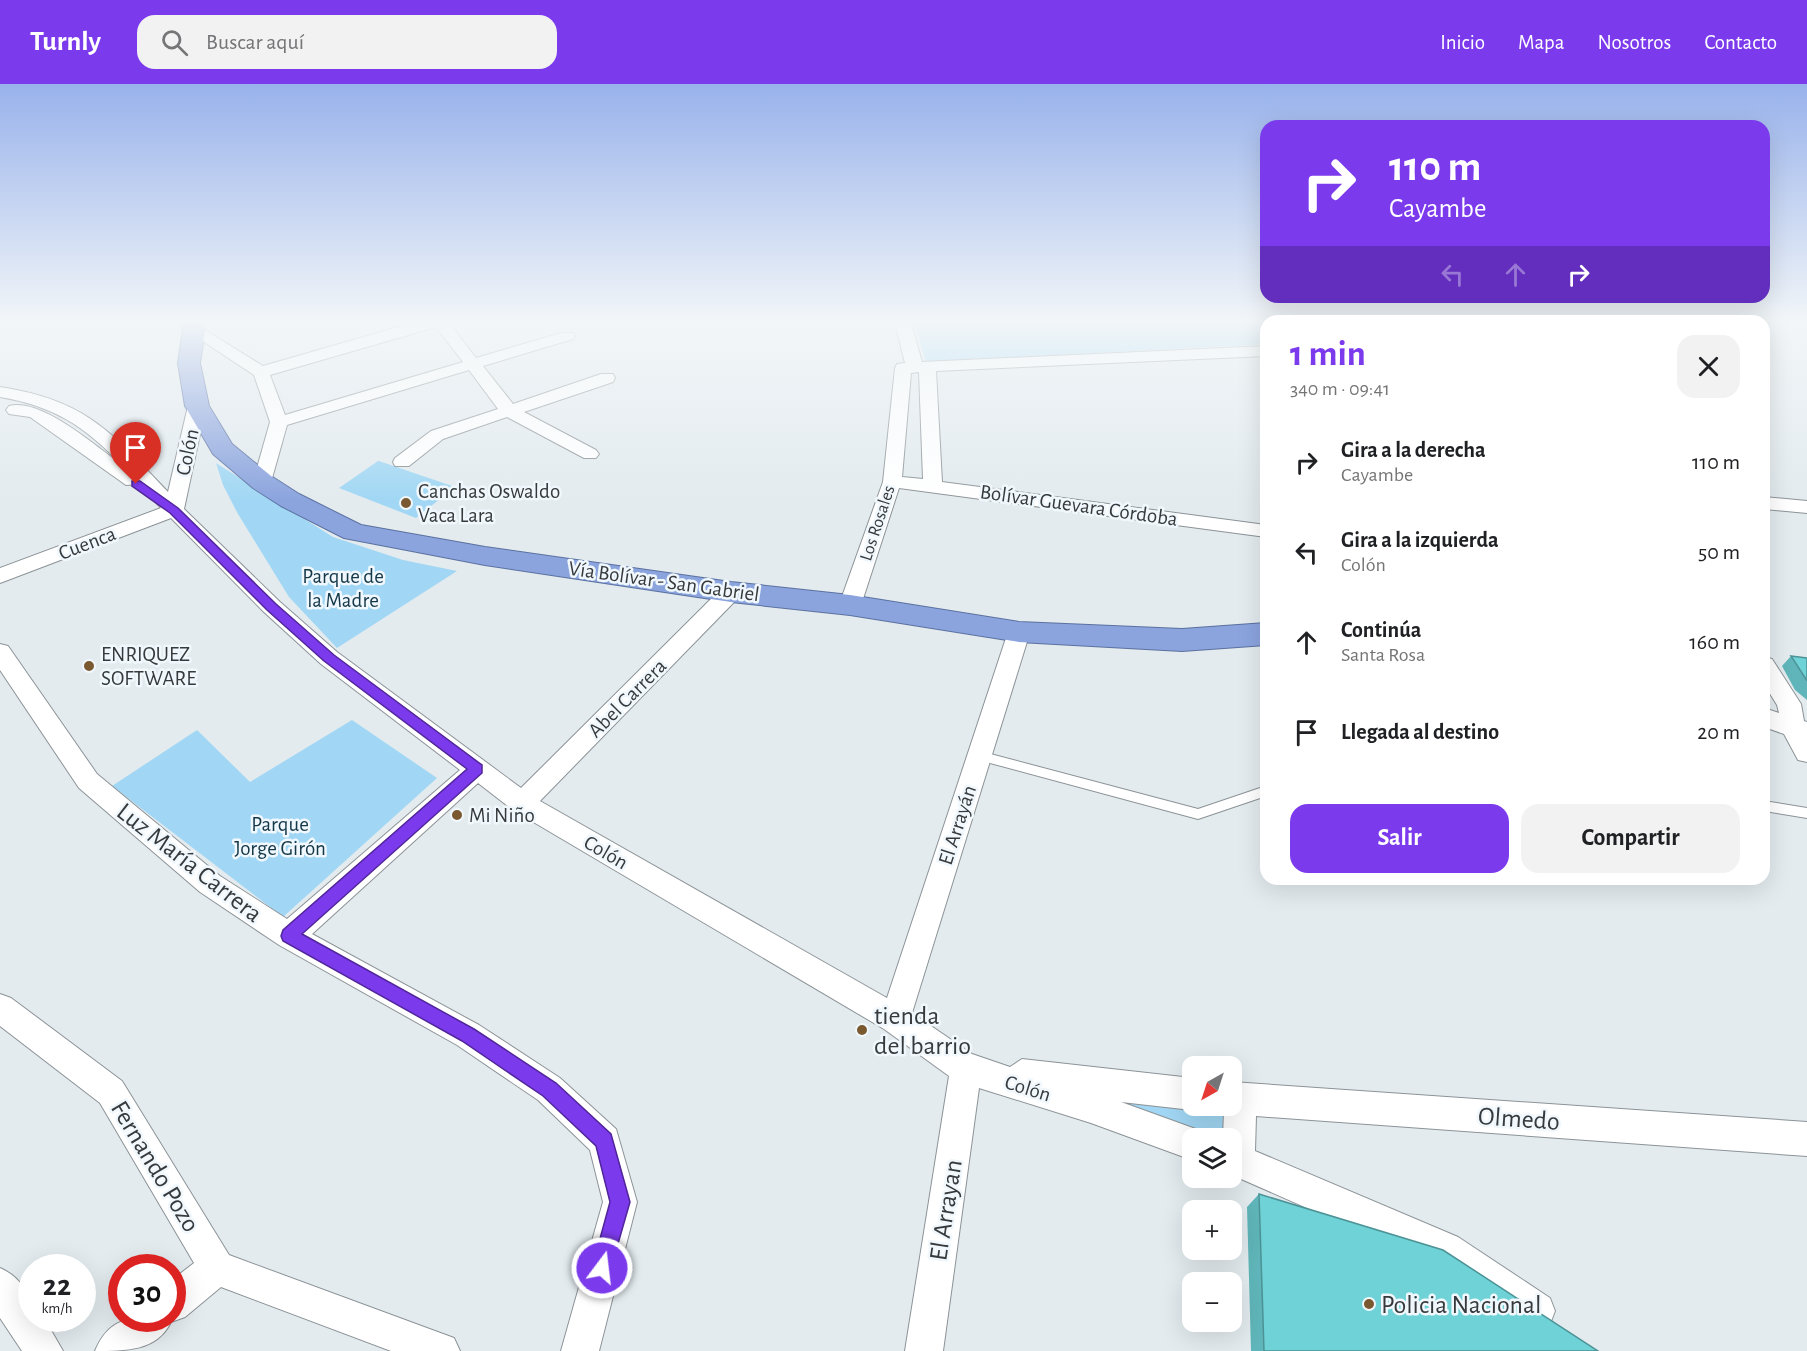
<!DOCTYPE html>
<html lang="es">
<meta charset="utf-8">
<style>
body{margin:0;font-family:"Alegreya Sans",sans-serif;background:#f2f2f2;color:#202124;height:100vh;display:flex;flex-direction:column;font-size:22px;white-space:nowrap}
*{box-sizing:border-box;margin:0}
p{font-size:20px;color:#757577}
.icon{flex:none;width:33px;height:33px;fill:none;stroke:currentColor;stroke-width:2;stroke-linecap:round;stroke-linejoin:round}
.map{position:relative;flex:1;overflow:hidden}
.panel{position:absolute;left:1260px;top:231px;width:510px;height:570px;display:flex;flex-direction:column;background:#fff;border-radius:18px;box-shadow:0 6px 24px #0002}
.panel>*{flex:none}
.top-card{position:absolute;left:1260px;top:36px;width:510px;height:183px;border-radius:18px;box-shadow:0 6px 24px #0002;background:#7c3aed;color:#fff;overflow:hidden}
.needle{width:39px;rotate:219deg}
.buttons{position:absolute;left:1182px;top:972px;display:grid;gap:12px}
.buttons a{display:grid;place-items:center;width:60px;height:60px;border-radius:12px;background:#fff;box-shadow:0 6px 24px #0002;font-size:30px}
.speed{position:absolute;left:18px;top:1170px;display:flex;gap:12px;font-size:30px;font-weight:700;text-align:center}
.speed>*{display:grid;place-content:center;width:78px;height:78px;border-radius:50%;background:#fff;box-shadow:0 6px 24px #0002;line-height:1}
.speed small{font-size:15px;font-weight:400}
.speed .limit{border:9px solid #d22;background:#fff;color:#111}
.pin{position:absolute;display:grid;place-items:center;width:51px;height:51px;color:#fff;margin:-62px -26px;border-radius:50% 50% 50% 0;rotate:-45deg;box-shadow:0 0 6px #0007}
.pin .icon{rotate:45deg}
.me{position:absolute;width:66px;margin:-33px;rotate:15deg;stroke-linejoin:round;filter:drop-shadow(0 0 4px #0008)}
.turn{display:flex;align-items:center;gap:21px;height:126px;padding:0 30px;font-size:27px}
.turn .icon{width:78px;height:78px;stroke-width:2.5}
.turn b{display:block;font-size:42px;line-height:51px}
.lanes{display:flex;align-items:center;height:57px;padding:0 30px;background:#0003;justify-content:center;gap:30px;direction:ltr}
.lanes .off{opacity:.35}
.round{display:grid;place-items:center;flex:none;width:63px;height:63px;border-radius:18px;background:#f2f2f2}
.headline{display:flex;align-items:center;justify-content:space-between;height:102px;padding:0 30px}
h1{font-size:36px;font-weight:700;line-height:45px;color:#7c3aed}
.button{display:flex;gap:12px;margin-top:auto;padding:12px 30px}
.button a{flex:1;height:69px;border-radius:18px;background:#7c3aed;color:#fff;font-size:24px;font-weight:700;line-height:69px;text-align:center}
.button a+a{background:#f2f2f2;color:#202124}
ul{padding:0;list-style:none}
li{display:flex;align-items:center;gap:18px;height:90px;padding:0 30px}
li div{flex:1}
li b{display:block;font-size:22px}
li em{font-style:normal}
header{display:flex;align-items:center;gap:36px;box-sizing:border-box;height:84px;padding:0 30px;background:#7c3aed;color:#fff}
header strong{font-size:28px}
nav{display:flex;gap:33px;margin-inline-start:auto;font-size:21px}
.search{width:420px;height:54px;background:#f2f2f2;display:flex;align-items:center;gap:15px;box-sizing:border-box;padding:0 21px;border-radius:18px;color:#757577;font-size:22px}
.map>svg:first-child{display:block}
.green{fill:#a1d7f4}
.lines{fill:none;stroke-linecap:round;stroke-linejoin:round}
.service-casing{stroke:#8c9397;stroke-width:2}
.minor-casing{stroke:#8c9397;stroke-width:2}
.trunk-casing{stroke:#5b719f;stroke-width:2}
.service{fill:#fff;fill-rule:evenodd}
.minor{fill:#fff;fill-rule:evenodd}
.trunk{fill:#8ba4de;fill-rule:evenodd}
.wall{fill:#5fb5b9}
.building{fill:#6ed2d7;stroke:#4d9396;stroke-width:1.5}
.route{fill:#7c3aed;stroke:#51269a;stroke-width:1.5}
.poi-dot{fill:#7b5930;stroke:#f0f8fd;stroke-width:2}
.labels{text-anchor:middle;stroke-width:5;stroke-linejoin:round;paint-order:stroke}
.far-street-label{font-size:18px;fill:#373a3c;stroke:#f0f8fd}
.street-label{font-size:21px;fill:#373a3c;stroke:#f0f8fd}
.poi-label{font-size:21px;fill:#373a3c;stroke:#f0f8fd;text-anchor:start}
.park-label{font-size:21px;fill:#153849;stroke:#f0f8fd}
.near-street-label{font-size:26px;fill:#373a3c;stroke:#f0f8fd}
.near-poi-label{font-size:26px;fill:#373a3c;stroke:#f0f8fd;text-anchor:start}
</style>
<header>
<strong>Turnly</strong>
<div class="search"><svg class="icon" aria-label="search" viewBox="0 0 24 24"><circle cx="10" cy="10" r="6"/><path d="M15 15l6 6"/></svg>Buscar aquí</div>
<nav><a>Inicio</a><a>Mapa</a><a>Nosotros</a><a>Contacto</a></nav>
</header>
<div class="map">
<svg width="1807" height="1267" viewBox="0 0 1807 1267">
<rect width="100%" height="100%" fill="#e3ebef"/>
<g class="green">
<path d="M 914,239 L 1266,239 L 1266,260 L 926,278 Z"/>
<path d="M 378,377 L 379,377 L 455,403 L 416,434 L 339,404 Z"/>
<path d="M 216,379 L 333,453 L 403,476 L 457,487 L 337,564 L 289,513 L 238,430 L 223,401 Z"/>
<path d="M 352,636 L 437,694 L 283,833 L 112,702 L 197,646 L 250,698 Z"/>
<path d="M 983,982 L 1192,1010 L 1192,1022 L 1225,1022 L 1238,1076 L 1232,1074 L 1232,1054 L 1192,1054 L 1192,1060 Z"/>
</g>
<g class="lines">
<defs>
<g id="service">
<path d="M 979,667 L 1198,725 L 1266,702 L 1266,712 L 1198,735 L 975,675 L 973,672 L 975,669 Z"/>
<path d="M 1764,717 L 1807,724 L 1807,734 L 1764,727 Z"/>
</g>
<g id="minor">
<path d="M 412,239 L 449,239 L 476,274 L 561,249 L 573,249 L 575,252 L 573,255 L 483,282 L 513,320 L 601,290 L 613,290 L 615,294 L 613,298 L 524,328 L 596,366 L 599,370 L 596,374 L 584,374 L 507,333 L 443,355 L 409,382 L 395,382 L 393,378 L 395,374 L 431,347 L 498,325 L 469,286 L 287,341 L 271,398 L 269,402 L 255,402 L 253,398 L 270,338 L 254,291 L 186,246 L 194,241 L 200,243 L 263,282 ZM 436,243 L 463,278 L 285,331 L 270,291 Z"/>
<path d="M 895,239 L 911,239 L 922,278 L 1266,262 L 1266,272 L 936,287 L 942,398 L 1266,441 L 1266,453 L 899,404 L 861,521 L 858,526 L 850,528 L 842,526 L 839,521 L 883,398 L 895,284 L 897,280 L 905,279 ZM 919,288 L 923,395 L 902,393 L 911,289 Z"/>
<path d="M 0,303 C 86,316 111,348 168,408 L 188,322 L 191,318 L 203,318 L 206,322 L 184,425 L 280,518 L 337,568 L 521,704 L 723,503 L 739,503 L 742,508 L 739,513 L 540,717 L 887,914 L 1008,548 L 1011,543 L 1019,540 L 1027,543 L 1030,548 L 912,929 L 972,970 L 1010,983 L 1022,975 L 1192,994 L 1192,1022 L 1203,1022 L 1192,1026 L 1121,1018 L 1204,1048 L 1206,1054 L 1192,1054 L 1192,1076 L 1091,1039 L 979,1004 L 943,1267 L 905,1267 L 949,992 L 884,945 L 513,726 L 478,699 L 312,850 L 479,941 L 560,994 L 616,1045 L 637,1118 L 599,1267 L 561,1267 L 603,1118 L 590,1066 L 538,1016 L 457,961 L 279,861 L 200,808 L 79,704 L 0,586 L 0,560 L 8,562 L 97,690 L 220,792 L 287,835 L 460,686 L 321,580 L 264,528 L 171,434 L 0,499 L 0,484 L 161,424 L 140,400 L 126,401 L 30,333 L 9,330 L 6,326 L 9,322 C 42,314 95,362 122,381 C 84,342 54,322 0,313 Z"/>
<path d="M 1764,413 L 1807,417 L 1807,429 L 1764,425 Z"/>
<path d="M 1764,573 L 1772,575 L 1801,620 L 1804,637 L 1807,638 L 1807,678 L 1798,676 L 1784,650 L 1764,643 L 1764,624 L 1779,629 L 1777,621 L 1764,600 Z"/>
<path d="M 0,910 L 11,914 L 122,997 L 229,1171 L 454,1254 L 460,1267 L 391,1267 L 221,1203 L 185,1233 L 171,1238 C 157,1267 126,1267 95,1267 C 111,1228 137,1234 172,1234 L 172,1196 L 194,1179 L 100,1019 L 0,942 Z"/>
<path d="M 1232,998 L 1807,1038 L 1807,1072 L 1256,1032 L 1255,1067 L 1458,1153 L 1550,1214 L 1555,1227 L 1550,1240 L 1537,1245 L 1524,1240 L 1432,1179 L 1232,1091 L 1232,1054 L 1223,1054 L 1224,1027 L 1219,1022 L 1232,1022 Z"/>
<path d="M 0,1184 C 21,1193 32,1212 32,1234 L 44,1234 L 63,1267 L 22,1267 L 0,1234 Z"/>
</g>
<path id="trunk" d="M 180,239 L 201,239 L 205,246 L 200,279 L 209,322 L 232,360 L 271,392 L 299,410 L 361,441 L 485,463 L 731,498 L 850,511 L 1019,538 L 1182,545 L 1266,539 L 1266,561 L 1182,567 L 1019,558 L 850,531 L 731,518 L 485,481 L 344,454 L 281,422 L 253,404 L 213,370 L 185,322 L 178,279 L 183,246 Z"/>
</defs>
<use href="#service" class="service-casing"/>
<use href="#minor" class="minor-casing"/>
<use href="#trunk" class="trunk-casing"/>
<use href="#service" class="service"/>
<use href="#minor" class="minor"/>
<use href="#trunk" class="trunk"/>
</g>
<g class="wall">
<path d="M 1791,572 L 1807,574 L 1807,616 L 1795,606 L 1782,582 Z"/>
<path d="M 1259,1110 L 1598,1267 L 1251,1267 L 1247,1123 Z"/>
</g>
<g class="building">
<path d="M 1791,572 L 1807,574 L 1807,597 L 1806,595 Z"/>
<path d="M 1259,1110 L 1443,1166 L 1598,1267 L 1264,1267 Z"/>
</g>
<linearGradient id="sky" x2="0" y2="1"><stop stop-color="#98b2eb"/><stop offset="0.57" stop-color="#f2f6f8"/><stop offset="1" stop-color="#f2f6f8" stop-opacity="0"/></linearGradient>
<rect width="1807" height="417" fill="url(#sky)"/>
<path class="route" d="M 132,397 L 140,397 L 178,424 L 276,520 L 334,571 L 482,681 L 482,689 L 302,850 L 474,945 L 556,999 L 611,1050 L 630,1118 L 609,1191 L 602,1194 L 595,1191 L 592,1184 L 610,1118 L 596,1062 L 543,1012 L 462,957 L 283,857 L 281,852 L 283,846 L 467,685 L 324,577 L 267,526 L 170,429 L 132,402 Z"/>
<g class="poi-dot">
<circle cx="406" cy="419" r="6"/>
<circle cx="89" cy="582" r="6"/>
<circle cx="457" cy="731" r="6"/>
<circle cx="862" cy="946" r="6"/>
<circle cx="1369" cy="1220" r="6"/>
</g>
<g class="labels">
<g class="far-street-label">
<text transform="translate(877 439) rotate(-72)" y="6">Los Rosales</text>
</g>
<g class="street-label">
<text transform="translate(187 368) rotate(-78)" y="7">Colón</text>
<text transform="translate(1079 421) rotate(8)" y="7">Bolívar Guevara Córdoba</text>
<text transform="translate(87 459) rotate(-21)" y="7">Cuenca</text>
<text transform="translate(664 497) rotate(8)" y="7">Vía Bolívar - San Gabriel</text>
<text transform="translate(627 614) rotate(-45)" y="7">Abel Carrera</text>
<text transform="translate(957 741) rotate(-72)" y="7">El Arrayán</text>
<text transform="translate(606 768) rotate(30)" y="7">Colón</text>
<text transform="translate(1028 1004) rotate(17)" y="7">Colón</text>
</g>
<g class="poi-label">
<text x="418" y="414">Canchas Oswaldo<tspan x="418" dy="24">Vaca Lara</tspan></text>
<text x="101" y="577">ENRIQUEZ<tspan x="101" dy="24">SOFTWARE</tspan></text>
<text x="469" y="738">Mi Niño</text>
</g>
<g class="park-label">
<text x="343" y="499">Parque de<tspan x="343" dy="24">la Madre</tspan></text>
<text x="280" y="747">Parque<tspan x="280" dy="24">Jorge Girón</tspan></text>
</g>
<g class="near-street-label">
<text transform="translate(190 778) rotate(38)" y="9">Luz María Carrera</text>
<text transform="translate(1519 1034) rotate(4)" y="9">Olmedo</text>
<text transform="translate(156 1082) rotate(59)" y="9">Fernando Pozo</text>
<text transform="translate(945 1126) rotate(-81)" y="9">El Arrayan</text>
</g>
<g class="near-poi-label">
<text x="874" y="940">tienda<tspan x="874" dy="30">del barrio</tspan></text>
<text x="1381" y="1229">Policia Nacional</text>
</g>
</g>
</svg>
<div class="buttons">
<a><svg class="needle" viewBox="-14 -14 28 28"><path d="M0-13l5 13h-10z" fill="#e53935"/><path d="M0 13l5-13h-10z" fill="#757577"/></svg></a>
<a><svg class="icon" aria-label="layers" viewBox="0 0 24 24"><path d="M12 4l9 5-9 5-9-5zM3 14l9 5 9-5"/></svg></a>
<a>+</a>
<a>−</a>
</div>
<div class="speed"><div>22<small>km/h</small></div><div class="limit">30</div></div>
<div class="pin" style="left:136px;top:400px;background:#d93025"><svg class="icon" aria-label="arrive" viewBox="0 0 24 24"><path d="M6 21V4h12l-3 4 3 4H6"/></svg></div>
<svg class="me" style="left:602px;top:1184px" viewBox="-20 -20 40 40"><circle r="17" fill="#7c3aed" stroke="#fff" stroke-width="3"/><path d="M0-11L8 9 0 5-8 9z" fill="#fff"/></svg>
<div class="top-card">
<div class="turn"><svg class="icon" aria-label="right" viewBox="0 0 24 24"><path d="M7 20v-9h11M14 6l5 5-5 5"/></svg><div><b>110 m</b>Cayambe</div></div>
<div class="lanes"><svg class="icon off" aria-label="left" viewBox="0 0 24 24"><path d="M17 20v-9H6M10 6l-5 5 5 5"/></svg><svg class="icon off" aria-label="ahead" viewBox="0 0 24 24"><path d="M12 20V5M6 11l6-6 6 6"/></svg><svg class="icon" aria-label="right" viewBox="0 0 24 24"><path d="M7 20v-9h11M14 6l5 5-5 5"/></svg></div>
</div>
<section class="panel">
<div class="headline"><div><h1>1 min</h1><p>340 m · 09:41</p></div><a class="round"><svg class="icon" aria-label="close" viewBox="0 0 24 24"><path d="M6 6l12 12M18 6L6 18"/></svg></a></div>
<ul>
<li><svg class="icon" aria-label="right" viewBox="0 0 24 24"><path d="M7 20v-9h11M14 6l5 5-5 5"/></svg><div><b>Gira a la derecha</b><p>Cayambe</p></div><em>110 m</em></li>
<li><svg class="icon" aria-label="left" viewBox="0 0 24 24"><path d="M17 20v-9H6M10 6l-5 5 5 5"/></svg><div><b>Gira a la izquierda</b><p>Colón</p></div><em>50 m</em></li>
<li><svg class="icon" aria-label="ahead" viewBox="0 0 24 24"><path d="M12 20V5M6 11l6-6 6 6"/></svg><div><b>Continúa</b><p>Santa Rosa</p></div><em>160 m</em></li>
<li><svg class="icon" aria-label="arrive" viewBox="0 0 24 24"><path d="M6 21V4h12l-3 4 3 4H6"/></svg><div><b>Llegada al destino</b></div><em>20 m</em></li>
</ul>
<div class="button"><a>Salir</a><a>Compartir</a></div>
</section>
</div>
